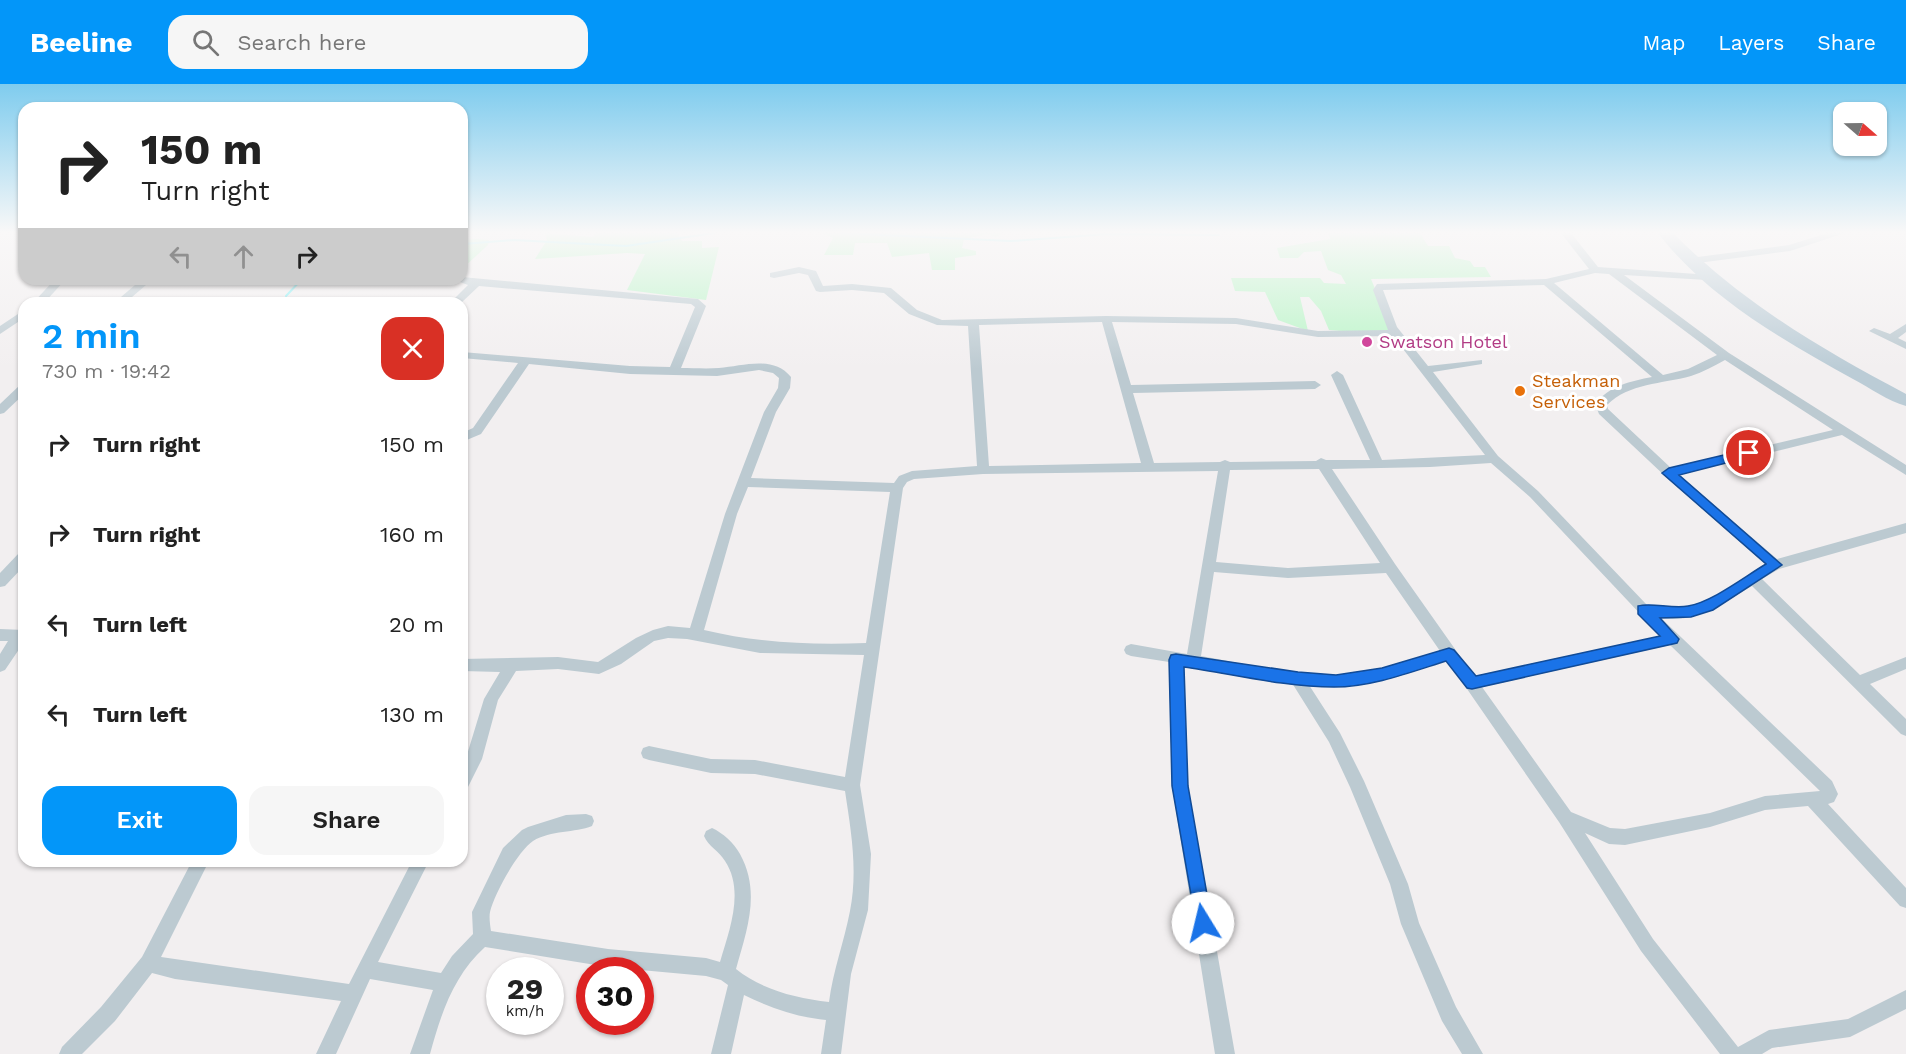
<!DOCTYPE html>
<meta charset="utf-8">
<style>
body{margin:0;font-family:"Work Sans",sans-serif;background:#f6f6f6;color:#222;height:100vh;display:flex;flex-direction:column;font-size:22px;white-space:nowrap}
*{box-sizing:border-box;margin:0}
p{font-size:20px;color:#767676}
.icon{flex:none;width:33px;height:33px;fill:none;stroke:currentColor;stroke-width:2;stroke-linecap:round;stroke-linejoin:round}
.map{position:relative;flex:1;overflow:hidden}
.panel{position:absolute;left:18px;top:213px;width:450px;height:570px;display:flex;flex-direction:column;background:#fff;border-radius:18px;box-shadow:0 2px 4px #0004}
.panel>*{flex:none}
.banner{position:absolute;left:18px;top:18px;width:450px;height:183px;border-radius:18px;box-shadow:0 2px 4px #0004;background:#fff;color:#222;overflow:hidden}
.needle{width:39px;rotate:110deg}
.tools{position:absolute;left:1833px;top:18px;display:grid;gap:12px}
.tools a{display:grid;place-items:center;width:54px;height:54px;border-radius:12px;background:#fff;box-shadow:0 2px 4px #0004;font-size:30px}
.speed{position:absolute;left:486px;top:873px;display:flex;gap:12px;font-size:30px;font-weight:700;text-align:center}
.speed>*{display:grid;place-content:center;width:78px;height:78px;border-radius:50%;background:#fff;box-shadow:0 2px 4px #0004;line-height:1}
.speed small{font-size:15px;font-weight:400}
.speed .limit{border:9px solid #d22;background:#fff;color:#111}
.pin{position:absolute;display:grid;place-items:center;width:51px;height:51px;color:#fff;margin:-26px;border:3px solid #fff;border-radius:50%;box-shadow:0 2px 6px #0007}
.me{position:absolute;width:66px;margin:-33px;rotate:351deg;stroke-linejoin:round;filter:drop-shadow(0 0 4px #0008)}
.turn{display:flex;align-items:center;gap:21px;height:126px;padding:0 24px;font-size:27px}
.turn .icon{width:78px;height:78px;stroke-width:2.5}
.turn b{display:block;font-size:42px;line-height:51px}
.lanes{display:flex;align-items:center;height:57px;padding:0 24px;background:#0003;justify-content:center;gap:30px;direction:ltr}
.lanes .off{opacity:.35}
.round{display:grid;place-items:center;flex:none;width:63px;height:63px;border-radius:18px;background:#f6f6f6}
.summary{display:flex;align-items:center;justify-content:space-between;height:102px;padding:0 24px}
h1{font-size:36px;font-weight:600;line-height:45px;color:#0396f9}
.cta{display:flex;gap:12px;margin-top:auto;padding:12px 24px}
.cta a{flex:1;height:69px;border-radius:18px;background:#0396f9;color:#fff;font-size:24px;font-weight:600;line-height:69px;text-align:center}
.cta a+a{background:#f6f6f6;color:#222}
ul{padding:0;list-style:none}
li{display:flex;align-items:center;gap:18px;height:90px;padding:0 24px}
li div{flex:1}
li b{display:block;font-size:22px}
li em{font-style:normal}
header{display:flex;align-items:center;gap:36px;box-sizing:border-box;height:84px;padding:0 30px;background:#0396f9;color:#fff}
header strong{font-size:28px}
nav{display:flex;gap:33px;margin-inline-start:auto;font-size:21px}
.search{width:420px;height:54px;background:#f6f6f6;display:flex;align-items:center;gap:15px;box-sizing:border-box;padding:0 21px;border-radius:18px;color:#767676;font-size:22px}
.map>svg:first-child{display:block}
.green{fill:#b9f5c7}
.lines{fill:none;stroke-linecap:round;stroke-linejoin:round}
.stream{stroke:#81f1f7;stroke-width:2}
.street{fill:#bccad1;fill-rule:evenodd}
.secondary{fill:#bbccd6;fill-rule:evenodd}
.route{fill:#1a73e8;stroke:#114b97;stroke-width:1.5}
.hotel-dot{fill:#d1479c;stroke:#fff;stroke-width:2}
.food-dot{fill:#e8710a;stroke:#fff;stroke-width:2}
.labels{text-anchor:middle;stroke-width:6;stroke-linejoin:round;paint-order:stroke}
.hotel-label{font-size:18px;fill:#b23c85;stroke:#fff;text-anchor:start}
.food-label{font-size:18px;fill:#c56008;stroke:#fff;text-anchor:start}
</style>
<header>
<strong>Beeline</strong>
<div class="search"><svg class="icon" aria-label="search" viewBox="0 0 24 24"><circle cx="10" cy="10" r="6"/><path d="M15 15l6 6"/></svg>Search here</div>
<nav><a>Map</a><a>Layers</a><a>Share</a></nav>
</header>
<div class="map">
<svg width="1906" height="970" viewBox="0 0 1906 970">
<rect width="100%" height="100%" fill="#f2eff0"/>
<g class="green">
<path d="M 545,149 L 593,153 L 596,149 L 677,149 L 682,157 L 702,157 L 702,164 L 719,163 L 706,216 L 627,206 L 645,170 L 627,169 L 535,175 L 547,156 Z"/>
<path d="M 822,149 L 1003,149 L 996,153 L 988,150 L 964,155 L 962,164 L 976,167 L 976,171 L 955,174 L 955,186 L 932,186 L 929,169 L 892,173 L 887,159 L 855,159 L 853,171 L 824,171 L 833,154 Z"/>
<path d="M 1328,149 L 1420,149 L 1428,162 L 1449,162 L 1455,174 L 1470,177 L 1474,183 L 1485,183 L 1491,193 L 1371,195 L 1393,248 L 1380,250 L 1329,246 L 1321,227 L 1309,213 L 1300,213 L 1308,247 L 1278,236 L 1265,208 L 1235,207 L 1231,194 L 1320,194 L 1324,199 L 1346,200 L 1341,191 L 1328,186 L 1321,167 L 1304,168 L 1298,174 L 1280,174 L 1277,164 L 1330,155 Z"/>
<path d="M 477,155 L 489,156 L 488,161 L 462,185 L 462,156 Z"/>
</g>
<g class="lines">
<g class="stream">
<path d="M 840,149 L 1011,157 L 1107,150 L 1219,151"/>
<path d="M 462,160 L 514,156 L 626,162 L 714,149"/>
<path d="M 286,212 L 302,195"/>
</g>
<g class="street">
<path d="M 1561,149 L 1571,149 L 1598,183 L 1711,191 L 1712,193 L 1707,196 L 1624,191 L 1729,269 L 1906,381 L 1906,391 L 1842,351 L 1679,391 L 1777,475 L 1906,439 L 1906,449 L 1779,485 L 1762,495 L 1860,591 L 1906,573 L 1906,585 L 1870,600 L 1906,635 L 1906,652 L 1901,650 L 1752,502 C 1723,519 1696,540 1661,534 L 1832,697 L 1838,710 L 1834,718 L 1828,720 L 1906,804 L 1906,824 L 1900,822 L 1808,722 L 1765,726 L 1710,743 L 1625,761 L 1609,760 L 1585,749 L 1653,855 L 1738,963 L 1769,946 L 1848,935 L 1906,906 L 1906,925 L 1850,953 L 1772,964 L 1762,970 L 1720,970 L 1641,867 L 1559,738 L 1447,576 C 1401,590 1358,605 1309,601 L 1340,649 L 1364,697 L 1408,800 L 1419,839 L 1456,923 L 1483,970 L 1462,970 L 1442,937 L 1401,840 L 1390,800 L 1350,703 L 1329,658 L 1292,599 L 1183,581 L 1188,702 L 1235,970 L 1215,970 L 1172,702 L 1169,578 L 1131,572 L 1126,570 L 1124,566 L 1126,562 L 1131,560 L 1187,570 L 1218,387 L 983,390 L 914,395 L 907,398 L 903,404 L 860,701 L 871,770 L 868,826 L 851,890 L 841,970 L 821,970 L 826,936 C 796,933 771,924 744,911 L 731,970 L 711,970 L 728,901 L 721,896 L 706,892 L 608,883 L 485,863 C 453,892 441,930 430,970 L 410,970 L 433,906 L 370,895 L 336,970 L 316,970 L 341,917 L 175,895 L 152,889 L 115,937 L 82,970 L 59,970 L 62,963 L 101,923 L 142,873 L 192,777 L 209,777 L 161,873 L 349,900 L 412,777 L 429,777 L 378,878 L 441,889 L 452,872 L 473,850 L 472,828 L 503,764 L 522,746 L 528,743 L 566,731 L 586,730 L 592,732 L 594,737 L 592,742 C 575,749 551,746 533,757 C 518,767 494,810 490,828 C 489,833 490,841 491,847 L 608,865 L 706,874 L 720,878 C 729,847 745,807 725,777 C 719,767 708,762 704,752 L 706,747 L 712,744 C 723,749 734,759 740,770 C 761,808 747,846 736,885 C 762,906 796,914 829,918 C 833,887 844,858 850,827 C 858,786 851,747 845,707 L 755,690 L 711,689 L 649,676 L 643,674 L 641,669 L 643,664 L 649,662 L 711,675 L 755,676 L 845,693 L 864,571 L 760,569 L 687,555 L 668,554 L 654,557 L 621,580 L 599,590 L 558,585 L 516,587 L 498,616 L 482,675 L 468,703 L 462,705 L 462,682 L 466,674 L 484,615 L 500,588 L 462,587 L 462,575 L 558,573 L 598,578 L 636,554 L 653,546 L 668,542 L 690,544 L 725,430 L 764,328 L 778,304 L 779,294 L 773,289 L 759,286 L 717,292 L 630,290 L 529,280 L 481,350 L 462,358 L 462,349 L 473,344 L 518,279 L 462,274 L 462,268 L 630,282 L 670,283 L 695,223 L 691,220 L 479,202 L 461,219 L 450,219 L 468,201 L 452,195 L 462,195 L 462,193 L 698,215 L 706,222 L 681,284 C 693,284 706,285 719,284 C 743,282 773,271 791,293 L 790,304 L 776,328 L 751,394 L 894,399 L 899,392 L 912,387 L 977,382 L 968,242 L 937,241 L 909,230 L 884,209 L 852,206 L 820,208 L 816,207 L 808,191 L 799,189 L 774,194 L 770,193 L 770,189 L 799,183 L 816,187 L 823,202 L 852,200 L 891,204 L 917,226 L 942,236 L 1106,232 L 1236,234 L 1318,247 L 1388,246 L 1373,206 L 1377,200 L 1546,195 L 1589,185 ZM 1595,189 L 1609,190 L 1717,271 L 1688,285 L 1663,291 L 1554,199 ZM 1544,201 L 1652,293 C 1631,297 1609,302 1595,320 L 1599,330 L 1665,392 L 1765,480 C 1744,493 1714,518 1690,523 C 1675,526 1661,523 1647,521 L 1538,407 L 1498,372 L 1433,288 L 1482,280 L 1482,276 L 1428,282 L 1397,243 L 1383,206 ZM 1102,238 L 1141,379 L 989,382 L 979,241 ZM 1112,238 L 1236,240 L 1318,253 L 1393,252 L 1485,371 L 1382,376 L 1343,291 L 1337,287 L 1331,291 L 1370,376 L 1326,376 L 1321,374 L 1316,377 L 1230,378 L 1225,376 L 1220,378 L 1154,379 L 1133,309 L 1315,305 L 1321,301 L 1315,297 L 1131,301 ZM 1725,276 L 1833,346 L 1671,384 L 1608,325 L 1607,321 C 1629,299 1662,300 1691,292 C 1703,288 1714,282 1725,276 ZM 1491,379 L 1530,413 L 1661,552 L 1474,592 L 1395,480 L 1332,385 L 1430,383 ZM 1319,385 L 1380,479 L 1288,484 L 1216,478 L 1230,386 ZM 748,403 L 890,408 L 866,559 C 811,561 758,559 704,546 L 737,430 ZM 1214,488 L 1288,494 L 1386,489 L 1440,567 C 1406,577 1373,588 1338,591 C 1297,594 1242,579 1201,572 ZM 1670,561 L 1820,707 L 1765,712 L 1710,729 L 1625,745 L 1610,744 L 1571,728 L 1482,603 Z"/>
<path d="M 1828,149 L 1845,149 L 1790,167 L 1690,180 L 1685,177 L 1690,174 L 1789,161 Z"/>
<path d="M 55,195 L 66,195 L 44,219 L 33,219 Z"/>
<path d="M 142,195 L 153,195 L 125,219 L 114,219 Z"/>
<path d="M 24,226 L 24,234 L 0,250 L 0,242 Z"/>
<path d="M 1906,240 L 1906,248 L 1898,254 L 1906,258 L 1906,265 L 1869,247 L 1874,244 L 1890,250 Z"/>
<path d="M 24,300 L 24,310 L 4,329 L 0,330 L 0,320 L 20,301 Z"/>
<path d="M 24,468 L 24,482 L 5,502 L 0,503 L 0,489 L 19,469 Z"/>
<path d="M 0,545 L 24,546 L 24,558 L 5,586 L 0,588 L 0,570 L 8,557 L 0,557 Z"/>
</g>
<path class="secondary" d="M 1658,149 L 1673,149 C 1741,218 1821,265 1906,310 L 1906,322 C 1888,317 1870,304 1853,295 C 1784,257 1707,213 1658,149 Z"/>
</g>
<linearGradient id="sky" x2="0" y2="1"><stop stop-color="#7fccee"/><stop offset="0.52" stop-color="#f9f8f8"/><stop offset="1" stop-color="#f9f8f8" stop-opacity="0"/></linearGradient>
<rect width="1906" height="285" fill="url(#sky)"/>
<path class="route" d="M 1749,365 L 1755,369 L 1753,372 L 1679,391 L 1782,481 L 1713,526 L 1691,533 L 1660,534 L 1679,555 L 1677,559 L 1472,605 L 1467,604 L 1446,577 C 1411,588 1372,603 1334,603 C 1284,603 1233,590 1184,583 L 1188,702 L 1212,839 L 1209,845 L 1203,848 L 1197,845 L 1172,702 L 1169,576 L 1171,571 L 1176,570 L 1298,588 L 1336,591 L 1382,584 L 1449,564 L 1454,566 L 1476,592 L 1660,552 L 1638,530 L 1638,522 C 1651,518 1672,525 1688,522 C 1712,518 1744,493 1766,480 L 1662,389 L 1669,384 Z"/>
<circle class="hotel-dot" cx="1367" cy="258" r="6"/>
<circle class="food-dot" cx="1520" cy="307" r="6"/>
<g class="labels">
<g class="hotel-label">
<text x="1379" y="264">Swatson Hotel</text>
</g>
<g class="food-label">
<text x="1532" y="303">Steakman<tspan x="1532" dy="21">Services</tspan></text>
</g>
</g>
</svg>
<div class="tools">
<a><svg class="needle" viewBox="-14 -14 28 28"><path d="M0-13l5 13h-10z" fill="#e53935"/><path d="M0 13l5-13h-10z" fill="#767676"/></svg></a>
</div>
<div class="speed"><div>29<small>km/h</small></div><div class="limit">30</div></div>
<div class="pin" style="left:1749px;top:369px;background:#d93025"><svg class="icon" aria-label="arrive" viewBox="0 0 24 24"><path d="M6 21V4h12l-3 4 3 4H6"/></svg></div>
<svg class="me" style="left:1203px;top:839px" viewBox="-20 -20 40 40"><circle r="19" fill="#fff"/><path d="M0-13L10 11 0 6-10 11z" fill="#1a73e8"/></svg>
<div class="banner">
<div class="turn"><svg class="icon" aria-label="right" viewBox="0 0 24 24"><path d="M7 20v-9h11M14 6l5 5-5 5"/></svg><div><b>150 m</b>Turn right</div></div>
<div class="lanes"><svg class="icon off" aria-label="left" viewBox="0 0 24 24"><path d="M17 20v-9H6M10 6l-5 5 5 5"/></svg><svg class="icon off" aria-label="ahead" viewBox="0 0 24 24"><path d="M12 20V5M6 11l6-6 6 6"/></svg><svg class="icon" aria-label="right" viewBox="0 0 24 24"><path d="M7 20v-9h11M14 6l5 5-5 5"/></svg></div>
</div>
<section class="panel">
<div class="summary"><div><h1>2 min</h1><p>730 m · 19:42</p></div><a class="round" style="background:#d93025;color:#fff"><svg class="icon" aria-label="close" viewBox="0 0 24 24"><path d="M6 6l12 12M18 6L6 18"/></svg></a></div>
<ul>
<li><svg class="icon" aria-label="right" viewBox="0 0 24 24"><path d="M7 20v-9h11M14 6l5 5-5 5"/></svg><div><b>Turn right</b></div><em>150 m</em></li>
<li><svg class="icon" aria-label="right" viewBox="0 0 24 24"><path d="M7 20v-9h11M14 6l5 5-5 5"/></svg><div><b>Turn right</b></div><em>160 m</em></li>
<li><svg class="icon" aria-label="left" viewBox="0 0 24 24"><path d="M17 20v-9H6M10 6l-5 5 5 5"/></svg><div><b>Turn left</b></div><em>20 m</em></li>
<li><svg class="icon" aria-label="left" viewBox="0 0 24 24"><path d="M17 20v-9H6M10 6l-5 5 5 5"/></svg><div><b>Turn left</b></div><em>130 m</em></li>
</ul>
<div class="cta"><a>Exit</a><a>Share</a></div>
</section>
</div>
